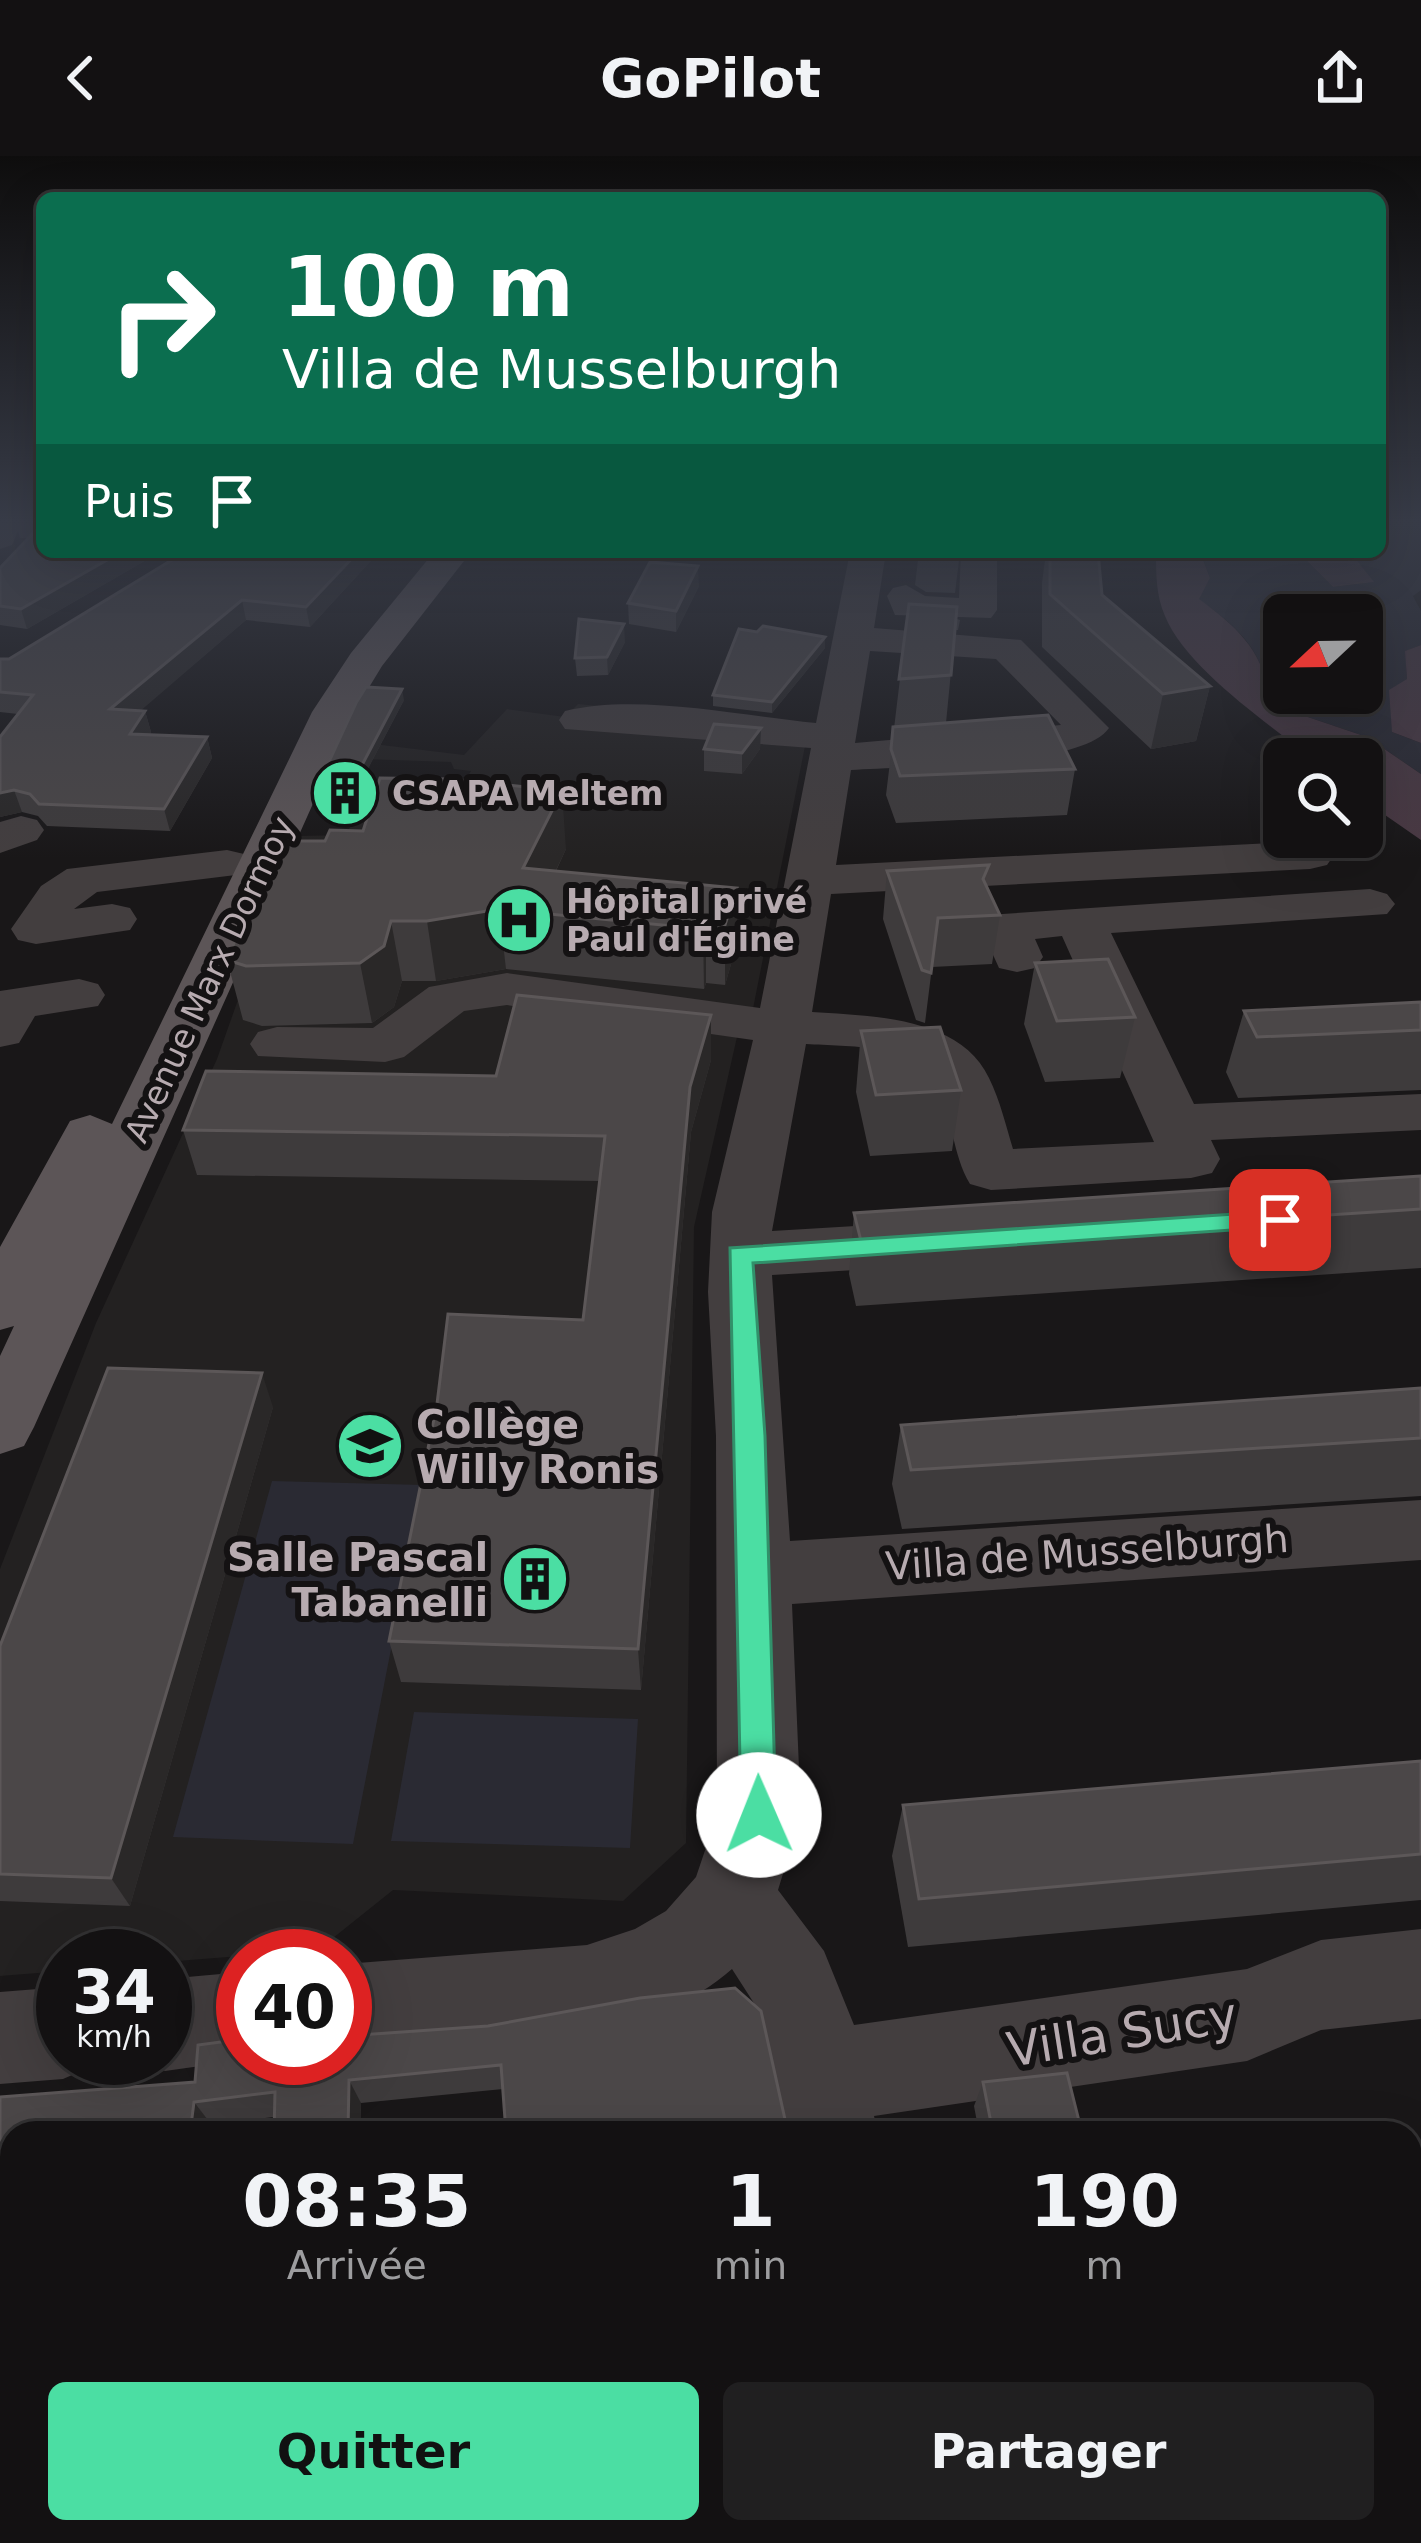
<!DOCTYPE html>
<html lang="fr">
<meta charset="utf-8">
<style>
body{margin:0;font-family:"DejaVu Sans",sans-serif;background:#201f20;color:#f1f3f6;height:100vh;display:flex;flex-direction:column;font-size:45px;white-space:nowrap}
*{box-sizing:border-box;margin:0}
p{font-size:39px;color:#9d9d9f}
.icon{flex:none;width:66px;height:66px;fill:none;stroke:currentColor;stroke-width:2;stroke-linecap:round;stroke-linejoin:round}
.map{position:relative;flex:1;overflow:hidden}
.side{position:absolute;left:0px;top:1965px;width:1422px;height:423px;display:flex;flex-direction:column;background:#131112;border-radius:36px 36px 0 0;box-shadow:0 12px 48px #0002,0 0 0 3px #323132}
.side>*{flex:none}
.top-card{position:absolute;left:36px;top:36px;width:1350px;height:366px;border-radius:18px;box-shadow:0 12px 48px #0002,0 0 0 3px #323132;background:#0b6e4f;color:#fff;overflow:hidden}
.needle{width:78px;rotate:248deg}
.tools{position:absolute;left:1263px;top:438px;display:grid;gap:24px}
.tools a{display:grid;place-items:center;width:120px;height:120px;border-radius:18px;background:#131112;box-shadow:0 12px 48px #0002,0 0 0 3px #323132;font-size:60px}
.speed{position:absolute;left:36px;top:1773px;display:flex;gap:24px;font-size:60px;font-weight:700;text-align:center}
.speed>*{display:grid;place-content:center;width:156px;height:156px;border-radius:50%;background:#131112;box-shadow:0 12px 48px #0002,0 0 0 3px #323132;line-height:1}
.speed small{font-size:30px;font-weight:400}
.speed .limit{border:18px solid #d22;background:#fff;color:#111}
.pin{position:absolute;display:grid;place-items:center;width:102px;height:102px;color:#fff;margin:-51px;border-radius:24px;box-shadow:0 6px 18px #0006}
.me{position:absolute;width:132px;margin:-66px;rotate:359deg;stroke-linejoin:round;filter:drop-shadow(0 0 9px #0008)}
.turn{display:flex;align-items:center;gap:42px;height:252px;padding:0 48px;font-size:54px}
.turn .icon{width:156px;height:156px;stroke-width:2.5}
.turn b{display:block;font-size:84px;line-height:102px}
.then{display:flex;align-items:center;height:114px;padding:0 48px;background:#0003;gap:24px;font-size:45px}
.eta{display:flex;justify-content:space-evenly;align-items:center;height:204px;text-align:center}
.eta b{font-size:72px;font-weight:700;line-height:84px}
.action{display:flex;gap:24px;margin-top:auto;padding:24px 48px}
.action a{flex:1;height:138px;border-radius:18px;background:#4bdea3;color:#111;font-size:48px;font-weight:700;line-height:138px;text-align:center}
.action a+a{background:#201f20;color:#f1f3f6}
header{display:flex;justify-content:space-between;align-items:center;height:156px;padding:0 48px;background:#131112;font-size:54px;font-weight:700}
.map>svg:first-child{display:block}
.built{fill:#232121}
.green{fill:#2a2a33;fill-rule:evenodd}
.water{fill:#4a3943}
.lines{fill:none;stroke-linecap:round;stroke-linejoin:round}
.minor{fill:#433e3f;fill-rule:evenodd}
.major{fill:#5c5557;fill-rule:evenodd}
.wall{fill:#3e3b3c}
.shaded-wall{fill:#2a2828}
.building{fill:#4b4748;stroke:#5c5758;stroke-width:3}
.route{fill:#4bdea3;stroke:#31906a;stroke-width:3}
.labels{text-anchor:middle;stroke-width:12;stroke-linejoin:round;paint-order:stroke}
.far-poi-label{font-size:33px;font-weight:bold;fill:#b7abb0;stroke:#141213;text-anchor:start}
.far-street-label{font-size:33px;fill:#b7abb0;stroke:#141213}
.poi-label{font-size:39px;font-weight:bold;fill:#b7abb0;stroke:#141213;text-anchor:start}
.street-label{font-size:39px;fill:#b7abb0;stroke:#141213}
.near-street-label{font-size:48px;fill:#b7abb0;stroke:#141213}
</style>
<header><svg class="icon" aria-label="back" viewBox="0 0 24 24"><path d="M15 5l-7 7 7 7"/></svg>GoPilot<svg class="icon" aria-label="share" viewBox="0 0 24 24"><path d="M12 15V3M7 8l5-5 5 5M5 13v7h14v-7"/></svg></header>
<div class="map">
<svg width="1421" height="2387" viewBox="0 0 1421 2387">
<rect width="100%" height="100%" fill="#191718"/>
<path class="built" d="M 578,548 L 809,570 L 748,878 L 737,881 L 694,1071 L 686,1687 L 623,1745 L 393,1734 L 318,1794 L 165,1806 L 165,1800 L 63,1800 L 63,1815 L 0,1820 L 0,1413 L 96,1167 L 217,903 L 296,680 L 346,679 L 353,665 L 439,665 L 471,615 L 454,613 L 451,606 L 332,602 L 341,584 L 464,599 L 507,553 L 565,561 Z"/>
<g class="green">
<path d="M 1380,368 L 1421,368 L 1421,434 L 1413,440 L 1421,455 L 1421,489 L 1406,495 L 1407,523 L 1392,576 L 1421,587 L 1421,618 L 1367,581 L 1296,557 L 1267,538 C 1264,493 1234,468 1198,443 L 1210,422 L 1202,400 L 1206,396 L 1304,402 L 1333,431 L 1373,426 L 1350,396 L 1380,396 ZM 1284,459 L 1362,459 L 1362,537 L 1284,537 Z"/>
<path d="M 272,1325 L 423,1329 L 353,1688 L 173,1681 Z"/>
<path d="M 414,1556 L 638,1563 L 630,1692 L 391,1685 Z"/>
</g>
<g class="water">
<path d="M 1156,396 L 1206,396 L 1202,401 L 1210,422 L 1199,443 C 1234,469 1263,493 1268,538 L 1296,557 L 1367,581 L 1421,618 L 1421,684 L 1362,643 L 1362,603 L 1313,603 C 1269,568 1186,512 1165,460 C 1156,439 1156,419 1156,396 Z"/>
<path d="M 1276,396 L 1350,396 L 1374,426 L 1333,431 L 1304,402 Z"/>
<path d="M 1421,489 L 1421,587 L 1392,576 L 1389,534 L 1407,523 L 1405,495 Z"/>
</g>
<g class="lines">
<g class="minor">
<path d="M 0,368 L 21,368 L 12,389 L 0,393 Z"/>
<path d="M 850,396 L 886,396 L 874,472 L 1021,484 L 1109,572 C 1082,612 904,610 851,614 L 836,709 L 1310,685 L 1327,689 L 1334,699 L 1327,709 L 1310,713 L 831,738 L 812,856 C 870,860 960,860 989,922 C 1000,944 1006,970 1013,993 L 1154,986 L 1062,780 L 1035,783 L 1043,801 L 1035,812 L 1017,816 L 999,812 L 980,770 L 987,759 L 1370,733 L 1387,738 L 1395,748 L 1387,758 L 1111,777 L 1194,948 L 1421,938 L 1421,974 L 1211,984 L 1220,1003 L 1212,1017 L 1191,1022 L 991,1034 L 970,1028 C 952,998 953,960 936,930 C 911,886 849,891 806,888 L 772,1075 L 939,1065 L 961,1072 L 970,1087 L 961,1102 L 939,1109 L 772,1119 L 790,1385 L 1421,1344 L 1421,1404 L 792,1448 L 801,1659 L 778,1734 L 824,1795 L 854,1869 L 1247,1813 L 1321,1784 L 1421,1773 L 1421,1863 L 1321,1874 L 1247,1905 L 874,1960 L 878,1977 L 782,1977 L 759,1855 L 732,1813 C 638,1897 464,1889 345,1900 L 345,1808 L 587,1789 L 635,1773 L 666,1755 L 696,1721 L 717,1659 L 716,1280 L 708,1136 L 712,1056 L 753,884 L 507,849 L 464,855 L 404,901 L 385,906 L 258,900 L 250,888 L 258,876 L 277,871 L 373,872 L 429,831 L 507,817 L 760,852 L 811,592 L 565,573 L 559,564 L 565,555 C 638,537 741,560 816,567 ZM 870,495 L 996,503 L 1061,569 L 855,587 Z"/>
<path d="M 961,396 L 997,396 L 997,454 L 991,462 L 895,459 L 887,440 L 893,432 L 906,429 L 925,440 L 959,442 Z"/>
<path d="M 21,660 L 37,664 L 44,674 L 37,684 L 0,697 L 0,666 Z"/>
<path d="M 227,694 L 244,698 L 251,708 L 244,718 L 97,736 L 74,753 L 112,748 L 130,752 L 137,763 L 130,774 L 36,788 L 18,784 L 11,773 L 41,730 L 67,713 Z"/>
<path d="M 79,823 L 98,828 L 105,839 L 98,850 L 35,860 L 19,887 L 0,891 L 0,835 Z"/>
<path d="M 243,1816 L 243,1902 L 257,1902 L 165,1915 L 134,1902 L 165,1902 L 165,1823 Z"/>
<path d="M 63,1831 L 63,1902 L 99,1902 L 95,1909 L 63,1923 L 0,1928 L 0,1836 Z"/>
<path d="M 852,2376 L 962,2376 L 965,2387 L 853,2387 Z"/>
</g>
<path class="major" d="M 434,396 L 471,396 L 382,510 L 354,556 L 34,1271 L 24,1290 L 0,1298 L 0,1200 L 14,1170 L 0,1174 L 0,1091 L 70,965 L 90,959 L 112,968 L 312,556 L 351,497 Z"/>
</g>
<g class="wall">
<path d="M 16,368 L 42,368 L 42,396 L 160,396 L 27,473 L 0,469 L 0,412 L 28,382 L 20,382 Z"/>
<path d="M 379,396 L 310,471 L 246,464 L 140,554 L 145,555 L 151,576 L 150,578 L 207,581 L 212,602 L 170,675 L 47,670 L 38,660 L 22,656 L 0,661 L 18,558 L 0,556 L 0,503 L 9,503 Z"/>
<path d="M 919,396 L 960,396 L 955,437 L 926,436 L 915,429 Z"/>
<path d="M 1046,396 L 1098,396 L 1102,439 L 1210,530 L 1196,585 L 1151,593 L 1042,491 L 1042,427 Z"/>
<path d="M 699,430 L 676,476 L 629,468 L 628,447 Z"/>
<path d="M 909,448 L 960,464 L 958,474 L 955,474 L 946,567 L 1075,613 L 1067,659 L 896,667 L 886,639 Z"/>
<path d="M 757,476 L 825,481 L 825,492 L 772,557 L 713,550 L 713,539 Z"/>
<path d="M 625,486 L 608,519 L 577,520 L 575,502 Z"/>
<path d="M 404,544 L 363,622 L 330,622 L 327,610 Z"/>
<path d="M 761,572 L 760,593 L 742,618 L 704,615 L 704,593 Z"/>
<path d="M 566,693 L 556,715 L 737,732 L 736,791 L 725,829 L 706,827 L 704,833 L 506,813 L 436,825 L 402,825 L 394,851 L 372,867 L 262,870 L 243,864 L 227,804 L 255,736 L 252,722 Z"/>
<path d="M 887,715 L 986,730 L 1000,759 L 992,808 L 932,811 L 925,867 L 916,864 L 883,763 Z"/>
<path d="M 1035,807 L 1135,861 L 1120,922 L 1045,926 L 1024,868 Z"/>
<path d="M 1421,846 L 1421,934 L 1238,942 L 1226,916 L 1244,855 Z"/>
<path d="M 861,875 L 961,934 L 952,995 L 870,1000 L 856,936 Z"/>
<path d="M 711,904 L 691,976 L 641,1534 L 401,1526 L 389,1485 L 583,1164 L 599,1025 L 197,1019 L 183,974 L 496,920 Z"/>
<path d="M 1421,1020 L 1421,1112 L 856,1150 L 849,1118 L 854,1057 Z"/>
<path d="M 1421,1232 L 1421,1340 L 902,1373 L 892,1328 L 901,1269 Z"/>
<path d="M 273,1251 L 130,1750 L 0,1745 L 0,1490 Z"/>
<path d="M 1421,1605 L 1421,1744 L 908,1791 L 892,1700 L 903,1649 Z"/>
<path d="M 640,1842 L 503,1933 L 361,1947 L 360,1977 L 274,1977 L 274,1961 L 211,1968 L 210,1977 L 12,1977 L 12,2091 L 0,2092 L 0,1941 L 195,1926 L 243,1902 L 488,1870 Z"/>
<path d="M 983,1926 L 1082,1977 L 979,1977 L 974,1950 Z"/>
<path d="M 1410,2158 L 1421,2189 L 1421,2333 L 1410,2335 Z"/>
<path d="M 1210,2376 L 1258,2376 L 1261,2387 L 1212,2387 Z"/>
</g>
<g class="shaded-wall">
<path d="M 121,396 L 160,396 L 27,473 L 21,453 Z"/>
<path d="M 358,396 L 379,396 L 310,471 L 306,451 Z"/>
<path d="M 698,410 L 699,430 L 676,476 L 676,455 Z"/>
<path d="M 242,444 L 246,464 L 117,575 L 110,553 Z"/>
<path d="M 624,468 L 625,486 L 608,519 L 607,501 Z"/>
<path d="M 825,481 L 825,492 L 772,557 L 772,546 Z"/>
<path d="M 1210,530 L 1196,585 L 1151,593 L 1163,538 Z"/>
<path d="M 402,533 L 404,544 L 363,622 L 361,611 Z"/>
<path d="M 145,555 L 151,576 L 136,599 L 130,578 Z"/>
<path d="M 761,572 L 760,593 L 742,618 L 742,597 Z"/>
<path d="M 207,581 L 212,602 L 170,675 L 164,653 Z"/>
<path d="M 14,634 L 22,656 L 0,661 L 0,637 Z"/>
<path d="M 562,635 L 566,693 L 536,756 L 523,712 Z"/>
<path d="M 737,732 L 736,791 L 725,829 L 725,769 Z"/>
<path d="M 499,753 L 506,813 L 436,825 L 427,765 Z"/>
<path d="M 391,765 L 402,825 L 394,851 L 372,867 L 360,807 Z"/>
<path d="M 706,767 L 706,827 L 704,833 L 703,773 Z"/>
<path d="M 711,859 L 711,904 L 691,976 L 641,1534 L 638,1493 L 690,931 Z"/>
<path d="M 262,1217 L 273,1251 L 130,1750 L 111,1722 Z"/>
<path d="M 349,1924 L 361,1947 L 360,1977 L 348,1977 Z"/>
<path d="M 194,1946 L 211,1968 L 210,1977 L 190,1977 Z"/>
</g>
<g class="building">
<path d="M 42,368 L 42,396 L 121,396 L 21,453 L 0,450 L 0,412 Z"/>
<path d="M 185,396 L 358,396 L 306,451 L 242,444 L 110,553 L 145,555 L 130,578 L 207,581 L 164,653 L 39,648 L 30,638 L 14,634 L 0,637 L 0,581 L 33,539 L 0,536 L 0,503 L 9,503 Z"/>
<path d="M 1050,396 L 1098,396 L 1102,439 L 1210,530 L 1163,538 L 1050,438 Z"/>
<path d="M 650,406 L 698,410 L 676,455 L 628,447 Z"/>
<path d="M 909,448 L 957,451 L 951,519 L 899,523 Z"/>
<path d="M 579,463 L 624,468 L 607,501 L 575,502 Z"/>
<path d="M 763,470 L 825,481 L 772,546 L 713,539 L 739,473 L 757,476 Z"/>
<path d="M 366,531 L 402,533 L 361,611 L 327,610 L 356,547 Z"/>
<path d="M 1048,559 L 1075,613 L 900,620 L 891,593 L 893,571 Z"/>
<path d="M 714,568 L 761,572 L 742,597 L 704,593 Z"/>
<path d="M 380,622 L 452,623 L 562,635 L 523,712 L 737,732 L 725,769 L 706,767 L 703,773 L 499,753 L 427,765 L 391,765 L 384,790 L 360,807 L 246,810 L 227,804 L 261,722 L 252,722 L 266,685 L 325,685 L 330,674 L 363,675 Z"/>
<path d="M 989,709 L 983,723 L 1000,759 L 938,762 L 931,817 L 922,814 L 887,715 Z"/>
<path d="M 1108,803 L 1135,861 L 1057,865 L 1035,807 Z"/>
<path d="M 517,839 L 711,859 L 690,931 L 638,1493 L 389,1485 L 437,1248 L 448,1158 L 583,1164 L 605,980 L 183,974 L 206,915 L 496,920 Z"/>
<path d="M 1421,846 L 1421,874 L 1257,881 L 1244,855 Z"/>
<path d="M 940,871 L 961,934 L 876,939 L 861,875 Z"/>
<path d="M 1421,1020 L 1421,1053 L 862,1089 L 854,1057 Z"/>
<path d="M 108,1212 L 262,1217 L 111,1722 L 0,1718 L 0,1490 Z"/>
<path d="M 1421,1232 L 1421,1282 L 911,1314 L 901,1269 Z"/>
<path d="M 1421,1605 L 1421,1698 L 919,1743 L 903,1649 Z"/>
<path d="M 735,1832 L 761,1855 L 788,1977 L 506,1977 L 501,1909 L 349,1924 L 348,1977 L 274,1977 L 275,1936 L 194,1946 L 190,1977 L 12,1977 L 12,2070 L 0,2071 L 0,1941 L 195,1926 L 198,1889 L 243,1883 L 243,1902 L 345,1902 L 345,1880 L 488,1870 L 640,1842 Z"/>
<path d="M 1067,1917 L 1082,1977 L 993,1977 L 983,1926 Z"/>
<path d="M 1410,2158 L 1421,2189 L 1421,2323 L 1410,2290 Z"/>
<path d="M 12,2336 L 12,2376 L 710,2376 L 711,2387 L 0,2387 L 0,2338 Z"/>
<path d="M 1218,2376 L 1258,2376 L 1261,2387 L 1221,2387 Z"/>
</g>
<linearGradient id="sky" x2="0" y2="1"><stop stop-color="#0e0d0d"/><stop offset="0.52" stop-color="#383c48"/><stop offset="1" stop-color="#383c48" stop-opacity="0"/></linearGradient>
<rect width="1421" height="702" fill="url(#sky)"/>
<path class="route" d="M 1280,1055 L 1292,1064 L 1289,1070 L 753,1107 L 765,1280 L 776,1659 L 771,1670 L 759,1675 L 746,1670 L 741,1659 L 730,1092 Z"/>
<defs>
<symbol id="building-disc" viewBox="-11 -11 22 22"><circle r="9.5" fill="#4bdea3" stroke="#141213"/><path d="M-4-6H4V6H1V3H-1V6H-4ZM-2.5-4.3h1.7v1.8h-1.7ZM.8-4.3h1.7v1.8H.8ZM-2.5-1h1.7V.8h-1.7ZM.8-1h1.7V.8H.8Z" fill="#111"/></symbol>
<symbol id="hospital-disc" viewBox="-11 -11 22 22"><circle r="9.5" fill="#4bdea3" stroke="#141213"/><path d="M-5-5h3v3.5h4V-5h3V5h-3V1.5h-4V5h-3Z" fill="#111"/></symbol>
<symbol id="school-disc" viewBox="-11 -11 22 22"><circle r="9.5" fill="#4bdea3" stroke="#141213"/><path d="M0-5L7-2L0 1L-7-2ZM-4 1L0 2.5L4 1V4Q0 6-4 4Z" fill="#111"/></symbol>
</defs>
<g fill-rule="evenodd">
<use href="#building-disc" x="307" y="599" width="76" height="76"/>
<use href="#hospital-disc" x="481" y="726" width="76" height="76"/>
<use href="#school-disc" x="332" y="1252" width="76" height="76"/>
<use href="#building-disc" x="497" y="1385" width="76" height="76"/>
</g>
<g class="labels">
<g class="far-poi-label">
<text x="392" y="649">CSAPA Meltem</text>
<text x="566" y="757">Hôpital privé<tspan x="566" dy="38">Paul d'Égine</tspan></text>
</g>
<g class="far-street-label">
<text transform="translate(209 823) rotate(-65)" y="12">Avenue Marx Dormoy</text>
</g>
<g class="poi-label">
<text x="416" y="1282">Collège<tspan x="416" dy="45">Willy Ronis</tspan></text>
<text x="488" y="1415" text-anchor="end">Salle Pascal<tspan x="488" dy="45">Tabanelli</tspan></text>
</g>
<g class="street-label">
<text transform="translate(1087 1396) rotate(-4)" y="14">Villa de Musselburgh</text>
</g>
<g class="near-street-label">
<text transform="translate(1122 1876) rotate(-9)" y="17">Villa Sucy</text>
</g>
</g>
</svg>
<div class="tools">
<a><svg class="needle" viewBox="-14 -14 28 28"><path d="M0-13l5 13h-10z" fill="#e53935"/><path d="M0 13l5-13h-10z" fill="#9d9d9f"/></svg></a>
<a><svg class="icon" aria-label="search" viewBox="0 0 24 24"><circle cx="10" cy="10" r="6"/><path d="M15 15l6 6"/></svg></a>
</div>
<div class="speed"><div>34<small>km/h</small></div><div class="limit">40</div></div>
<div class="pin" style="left:1280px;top:1064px;background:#d93025"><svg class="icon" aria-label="arrive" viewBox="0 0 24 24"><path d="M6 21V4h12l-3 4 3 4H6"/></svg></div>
<svg class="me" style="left:759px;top:1659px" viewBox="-20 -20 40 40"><circle r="19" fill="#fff"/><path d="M0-13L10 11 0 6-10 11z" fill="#4bdea3"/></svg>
<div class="top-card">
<div class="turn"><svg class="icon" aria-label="right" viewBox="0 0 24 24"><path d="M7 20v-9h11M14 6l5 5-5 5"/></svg><div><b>100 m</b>Villa de Musselburgh</div></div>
<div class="then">Puis<svg class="icon" aria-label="arrive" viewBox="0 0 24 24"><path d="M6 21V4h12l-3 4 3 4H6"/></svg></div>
</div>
<section class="side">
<div class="eta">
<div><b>08:35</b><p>Arrivée</p></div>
<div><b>1</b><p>min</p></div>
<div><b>190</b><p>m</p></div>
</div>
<div class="action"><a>Quitter</a><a>Partager</a></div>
</section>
</div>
